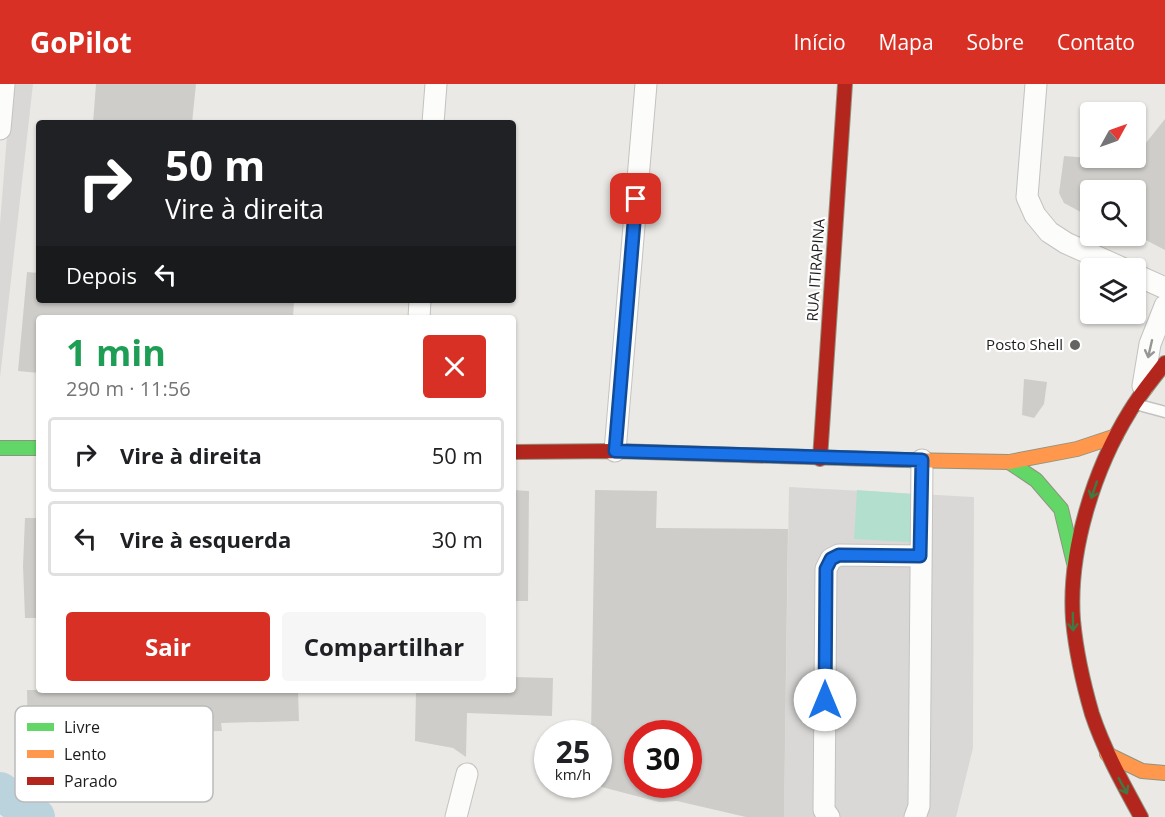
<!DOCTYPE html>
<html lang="pt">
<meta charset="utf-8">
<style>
body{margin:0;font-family:"Open Sans",sans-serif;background:#f6f6f6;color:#202124;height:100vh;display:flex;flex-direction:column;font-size:22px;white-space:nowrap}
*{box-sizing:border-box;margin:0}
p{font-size:20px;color:#757577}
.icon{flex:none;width:33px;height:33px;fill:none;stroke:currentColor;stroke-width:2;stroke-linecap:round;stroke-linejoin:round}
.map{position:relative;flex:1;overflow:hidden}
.sheet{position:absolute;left:36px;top:231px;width:480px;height:378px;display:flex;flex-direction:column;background:#fff;border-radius:6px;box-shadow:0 2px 4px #0004}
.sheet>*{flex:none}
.hud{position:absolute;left:36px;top:36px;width:480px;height:183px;border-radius:6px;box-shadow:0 2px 4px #0004;background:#202124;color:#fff;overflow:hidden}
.needle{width:39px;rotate:50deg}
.buttons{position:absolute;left:1080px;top:18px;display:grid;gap:12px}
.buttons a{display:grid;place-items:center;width:66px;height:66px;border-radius:6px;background:#fff;box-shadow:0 2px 4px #0004;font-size:30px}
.speed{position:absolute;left:534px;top:636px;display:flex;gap:12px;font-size:30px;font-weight:700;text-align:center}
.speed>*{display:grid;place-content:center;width:78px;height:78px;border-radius:50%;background:#fff;box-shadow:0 2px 4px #0004;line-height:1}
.speed small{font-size:15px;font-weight:400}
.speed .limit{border:9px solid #d22;background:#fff;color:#111}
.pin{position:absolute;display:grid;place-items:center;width:51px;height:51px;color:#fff;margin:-26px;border-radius:12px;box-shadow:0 3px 9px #0006}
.me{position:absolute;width:66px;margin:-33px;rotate:0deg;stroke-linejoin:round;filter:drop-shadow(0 0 4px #0008)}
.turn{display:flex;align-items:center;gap:21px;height:126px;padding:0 30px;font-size:27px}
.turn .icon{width:78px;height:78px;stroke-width:2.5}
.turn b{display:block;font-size:42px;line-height:51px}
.then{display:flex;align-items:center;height:57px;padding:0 30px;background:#0003;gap:12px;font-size:22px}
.round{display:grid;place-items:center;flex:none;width:63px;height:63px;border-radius:6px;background:#f6f6f6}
.summary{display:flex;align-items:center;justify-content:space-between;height:102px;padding:0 30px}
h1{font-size:36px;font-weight:700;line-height:45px;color:#1e9e55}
.button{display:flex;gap:12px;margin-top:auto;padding:12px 30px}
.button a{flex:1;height:69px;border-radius:6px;background:#d93025;color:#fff;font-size:24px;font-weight:700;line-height:69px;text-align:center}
.button a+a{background:#f6f6f6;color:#202124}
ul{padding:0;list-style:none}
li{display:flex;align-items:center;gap:18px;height:75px;margin:0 12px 9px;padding:0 18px;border:3px solid #e0e0e0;border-radius:6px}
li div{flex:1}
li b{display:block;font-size:22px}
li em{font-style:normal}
header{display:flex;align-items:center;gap:36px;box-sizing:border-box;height:84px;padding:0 30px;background:#d93025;color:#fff}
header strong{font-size:28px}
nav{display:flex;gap:33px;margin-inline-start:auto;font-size:21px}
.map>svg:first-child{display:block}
.residential{fill:#dad8d6}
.pitch{fill:#b3dfce}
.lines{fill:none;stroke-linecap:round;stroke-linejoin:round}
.river{stroke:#bbd3dc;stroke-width:38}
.building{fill:#cfcdca;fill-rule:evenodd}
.lane-casing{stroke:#c3c2c1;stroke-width:13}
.street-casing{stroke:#c3c2c1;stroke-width:23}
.fast-casing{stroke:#91937f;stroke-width:16}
.slow-casing{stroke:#91937f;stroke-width:16}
.jam-casing{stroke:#91937f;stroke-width:16}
.lane{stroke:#fcfcfb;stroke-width:10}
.street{stroke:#fcfcfb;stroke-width:21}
.fast{stroke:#63d668;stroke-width:14}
.slow{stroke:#ff974d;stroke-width:14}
.jam{stroke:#b3261e;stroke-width:14}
.oneway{stroke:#979797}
.oneway2{stroke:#407942}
.route-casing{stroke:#114b97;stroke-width:15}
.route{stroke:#1a73e8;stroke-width:10}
.poi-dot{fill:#646462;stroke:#fff;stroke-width:2}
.labels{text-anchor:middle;stroke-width:4.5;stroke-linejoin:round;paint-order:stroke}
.street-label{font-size:15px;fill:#1c1c1c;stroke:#fff}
.poi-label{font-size:15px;fill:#1c1c1c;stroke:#fff;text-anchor:end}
.key{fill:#fff;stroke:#bbb;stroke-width:1.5}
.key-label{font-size:16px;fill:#1c1c1c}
</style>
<header>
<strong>GoPilot</strong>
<nav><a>Início</a><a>Mapa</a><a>Sobre</a><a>Contato</a></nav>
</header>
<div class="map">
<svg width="1165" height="733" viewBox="0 0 1165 733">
<rect width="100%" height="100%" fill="#ebe9e5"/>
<g class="residential">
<path d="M 11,0 L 33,0 L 0,294 L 0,140 Z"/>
<path d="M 789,403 L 974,413 L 973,664 L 956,733 L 784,733 Z"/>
</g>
<path class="pitch" d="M 857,406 L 912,410 L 910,458 L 854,455 Z"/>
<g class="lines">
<path class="river" d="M 0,707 L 36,733"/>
</g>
<g class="building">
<path d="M 96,0 L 196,0 L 192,39 L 93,39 Z"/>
<path d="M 1165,35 L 1165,166 L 1136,151 L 1136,106 L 1090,106 L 1090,133 L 1064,119 L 1059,109 L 1064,72 L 1139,78 L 1134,74 Z"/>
<path d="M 27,188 L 39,189 L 39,216 L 294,216 L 293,234 L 39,234 L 39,289 L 18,287 Z"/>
<path d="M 1024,295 L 1047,298 L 1044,320 L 1034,334 L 1022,331 Z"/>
<path d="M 513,406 L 529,407 L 528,517 L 513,517 Z"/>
<path d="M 595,406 L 657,407 L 656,444 L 788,445 L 784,733 L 746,733 L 677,717 L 659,718 L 598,702 L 598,650 L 591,650 ZM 638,650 L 688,650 L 688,700 L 638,700 Z"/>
<path d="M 25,434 L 39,434 L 39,534 L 25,534 L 23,482 Z"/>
<path d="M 513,593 L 553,594 L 552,632 L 467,629 L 466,673 L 453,664 L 415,657 L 416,606 L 513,606 Z"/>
<path d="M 27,606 L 298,606 L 299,637 L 221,639 L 222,647 L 151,648 L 154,710 L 89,709 L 91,658 L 28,655 Z"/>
</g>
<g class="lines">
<defs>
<path id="lane" d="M 1139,321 L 1165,328"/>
<g id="street">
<path d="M 1036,0 L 1027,113 L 1035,131 L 1049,148 L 1066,159 L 1122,184"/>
<path d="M 433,39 L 436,0"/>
<path d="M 0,45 L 4,0"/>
<path d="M 1136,191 L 1165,204"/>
<path d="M 419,234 L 420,216"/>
<path d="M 1143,302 L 1150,260 L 1165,222"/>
<path d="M 615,367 L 646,0"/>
<path d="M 456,733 L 467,690"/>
<path d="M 829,733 L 824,726 L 826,485 L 831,475 L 839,471 L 920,472"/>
<path d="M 915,733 L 919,722 L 922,376"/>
</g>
<g id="fast">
<path d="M 0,364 L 39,364"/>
<path d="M 1009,378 L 1036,396 L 1061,425 L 1074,479"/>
</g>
<g id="slow">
<path d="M 904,376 L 1009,378 L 1077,365 L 1116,352"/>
<path d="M 1107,670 L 1142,687 L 1165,689"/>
</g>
<g id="jam">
<path d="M 513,368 L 615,367 L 904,376"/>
<path d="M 820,375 L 845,0"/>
<path d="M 1141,733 C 1123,700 1104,666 1092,630 C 1083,599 1076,568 1073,536 C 1068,467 1094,385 1130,327 C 1140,310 1153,295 1165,279"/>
</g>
</defs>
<use href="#lane" class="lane-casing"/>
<use href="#street" class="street-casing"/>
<use href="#fast" class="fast-casing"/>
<use href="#slow" class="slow-casing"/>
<use href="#jam" class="jam-casing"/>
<use href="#lane" class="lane"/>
<use href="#street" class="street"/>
<use href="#fast" class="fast"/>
<use href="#slow" class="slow"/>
<use href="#jam" class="jam"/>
</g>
<defs><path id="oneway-shaft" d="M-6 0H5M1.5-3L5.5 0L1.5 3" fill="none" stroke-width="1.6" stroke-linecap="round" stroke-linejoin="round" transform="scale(1.5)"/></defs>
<use class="oneway" href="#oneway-shaft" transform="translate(1150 265) rotate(103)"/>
<g class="oneway2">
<use href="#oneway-shaft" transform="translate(1094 406) rotate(109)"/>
<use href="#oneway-shaft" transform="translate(1073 538) rotate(89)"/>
<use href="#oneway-shaft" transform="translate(1123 702) rotate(61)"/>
</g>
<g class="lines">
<defs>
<path id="route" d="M 636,115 L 615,367 L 922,376 L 920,472 L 839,471 L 831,475 L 826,485 L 825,616"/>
</defs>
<use href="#route" class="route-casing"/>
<use href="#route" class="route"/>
</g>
<circle class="poi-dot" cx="1075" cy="261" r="6"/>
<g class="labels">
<g class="street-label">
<text transform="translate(816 186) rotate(-86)" y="5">RUA ITIRAPINA</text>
</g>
<g class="poi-label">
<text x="1063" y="266">Posto Shell</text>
</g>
</g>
<rect x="15" y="622" width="198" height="96" rx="9" class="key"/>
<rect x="27" y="639" width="27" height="8" fill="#63d668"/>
<rect x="27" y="666" width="27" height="8" fill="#ff974d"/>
<rect x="27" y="693" width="27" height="8" fill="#b3261e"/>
<g class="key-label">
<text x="64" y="649">Livre</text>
<text x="64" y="676">Lento</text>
<text x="64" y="703">Parado</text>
</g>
</svg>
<div class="buttons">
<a><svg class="needle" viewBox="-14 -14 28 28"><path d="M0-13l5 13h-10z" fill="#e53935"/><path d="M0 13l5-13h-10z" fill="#757577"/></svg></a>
<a><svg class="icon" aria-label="search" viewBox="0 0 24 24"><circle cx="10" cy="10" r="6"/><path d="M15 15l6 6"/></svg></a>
<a><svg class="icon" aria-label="layers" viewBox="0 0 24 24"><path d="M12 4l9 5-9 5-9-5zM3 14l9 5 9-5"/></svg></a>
</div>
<div class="speed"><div>25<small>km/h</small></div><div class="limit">30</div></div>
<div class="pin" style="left:636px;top:115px;background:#d93025"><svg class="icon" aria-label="arrive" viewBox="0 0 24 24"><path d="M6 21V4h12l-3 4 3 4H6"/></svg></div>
<svg class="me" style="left:825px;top:616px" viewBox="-20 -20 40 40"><circle r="19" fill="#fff"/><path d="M0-13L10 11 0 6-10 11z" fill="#1a73e8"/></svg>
<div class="hud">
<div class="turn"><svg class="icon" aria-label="right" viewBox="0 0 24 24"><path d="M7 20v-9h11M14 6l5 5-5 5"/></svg><div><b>50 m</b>Vire à direita</div></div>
<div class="then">Depois<svg class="icon" aria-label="left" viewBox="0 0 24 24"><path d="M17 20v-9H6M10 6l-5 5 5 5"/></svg></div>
</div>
<section class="sheet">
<div class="summary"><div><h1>1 min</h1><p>290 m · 11:56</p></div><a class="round" style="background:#d93025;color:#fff"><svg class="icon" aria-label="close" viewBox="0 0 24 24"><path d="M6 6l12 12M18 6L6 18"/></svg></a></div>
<ul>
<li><svg class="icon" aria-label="right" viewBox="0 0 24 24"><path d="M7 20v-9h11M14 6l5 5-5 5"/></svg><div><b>Vire à direita</b></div><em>50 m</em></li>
<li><svg class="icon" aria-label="left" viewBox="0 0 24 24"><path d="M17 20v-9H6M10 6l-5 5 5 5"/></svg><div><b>Vire à esquerda</b></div><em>30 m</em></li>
</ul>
<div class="button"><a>Sair</a><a>Compartilhar</a></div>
</section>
</div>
